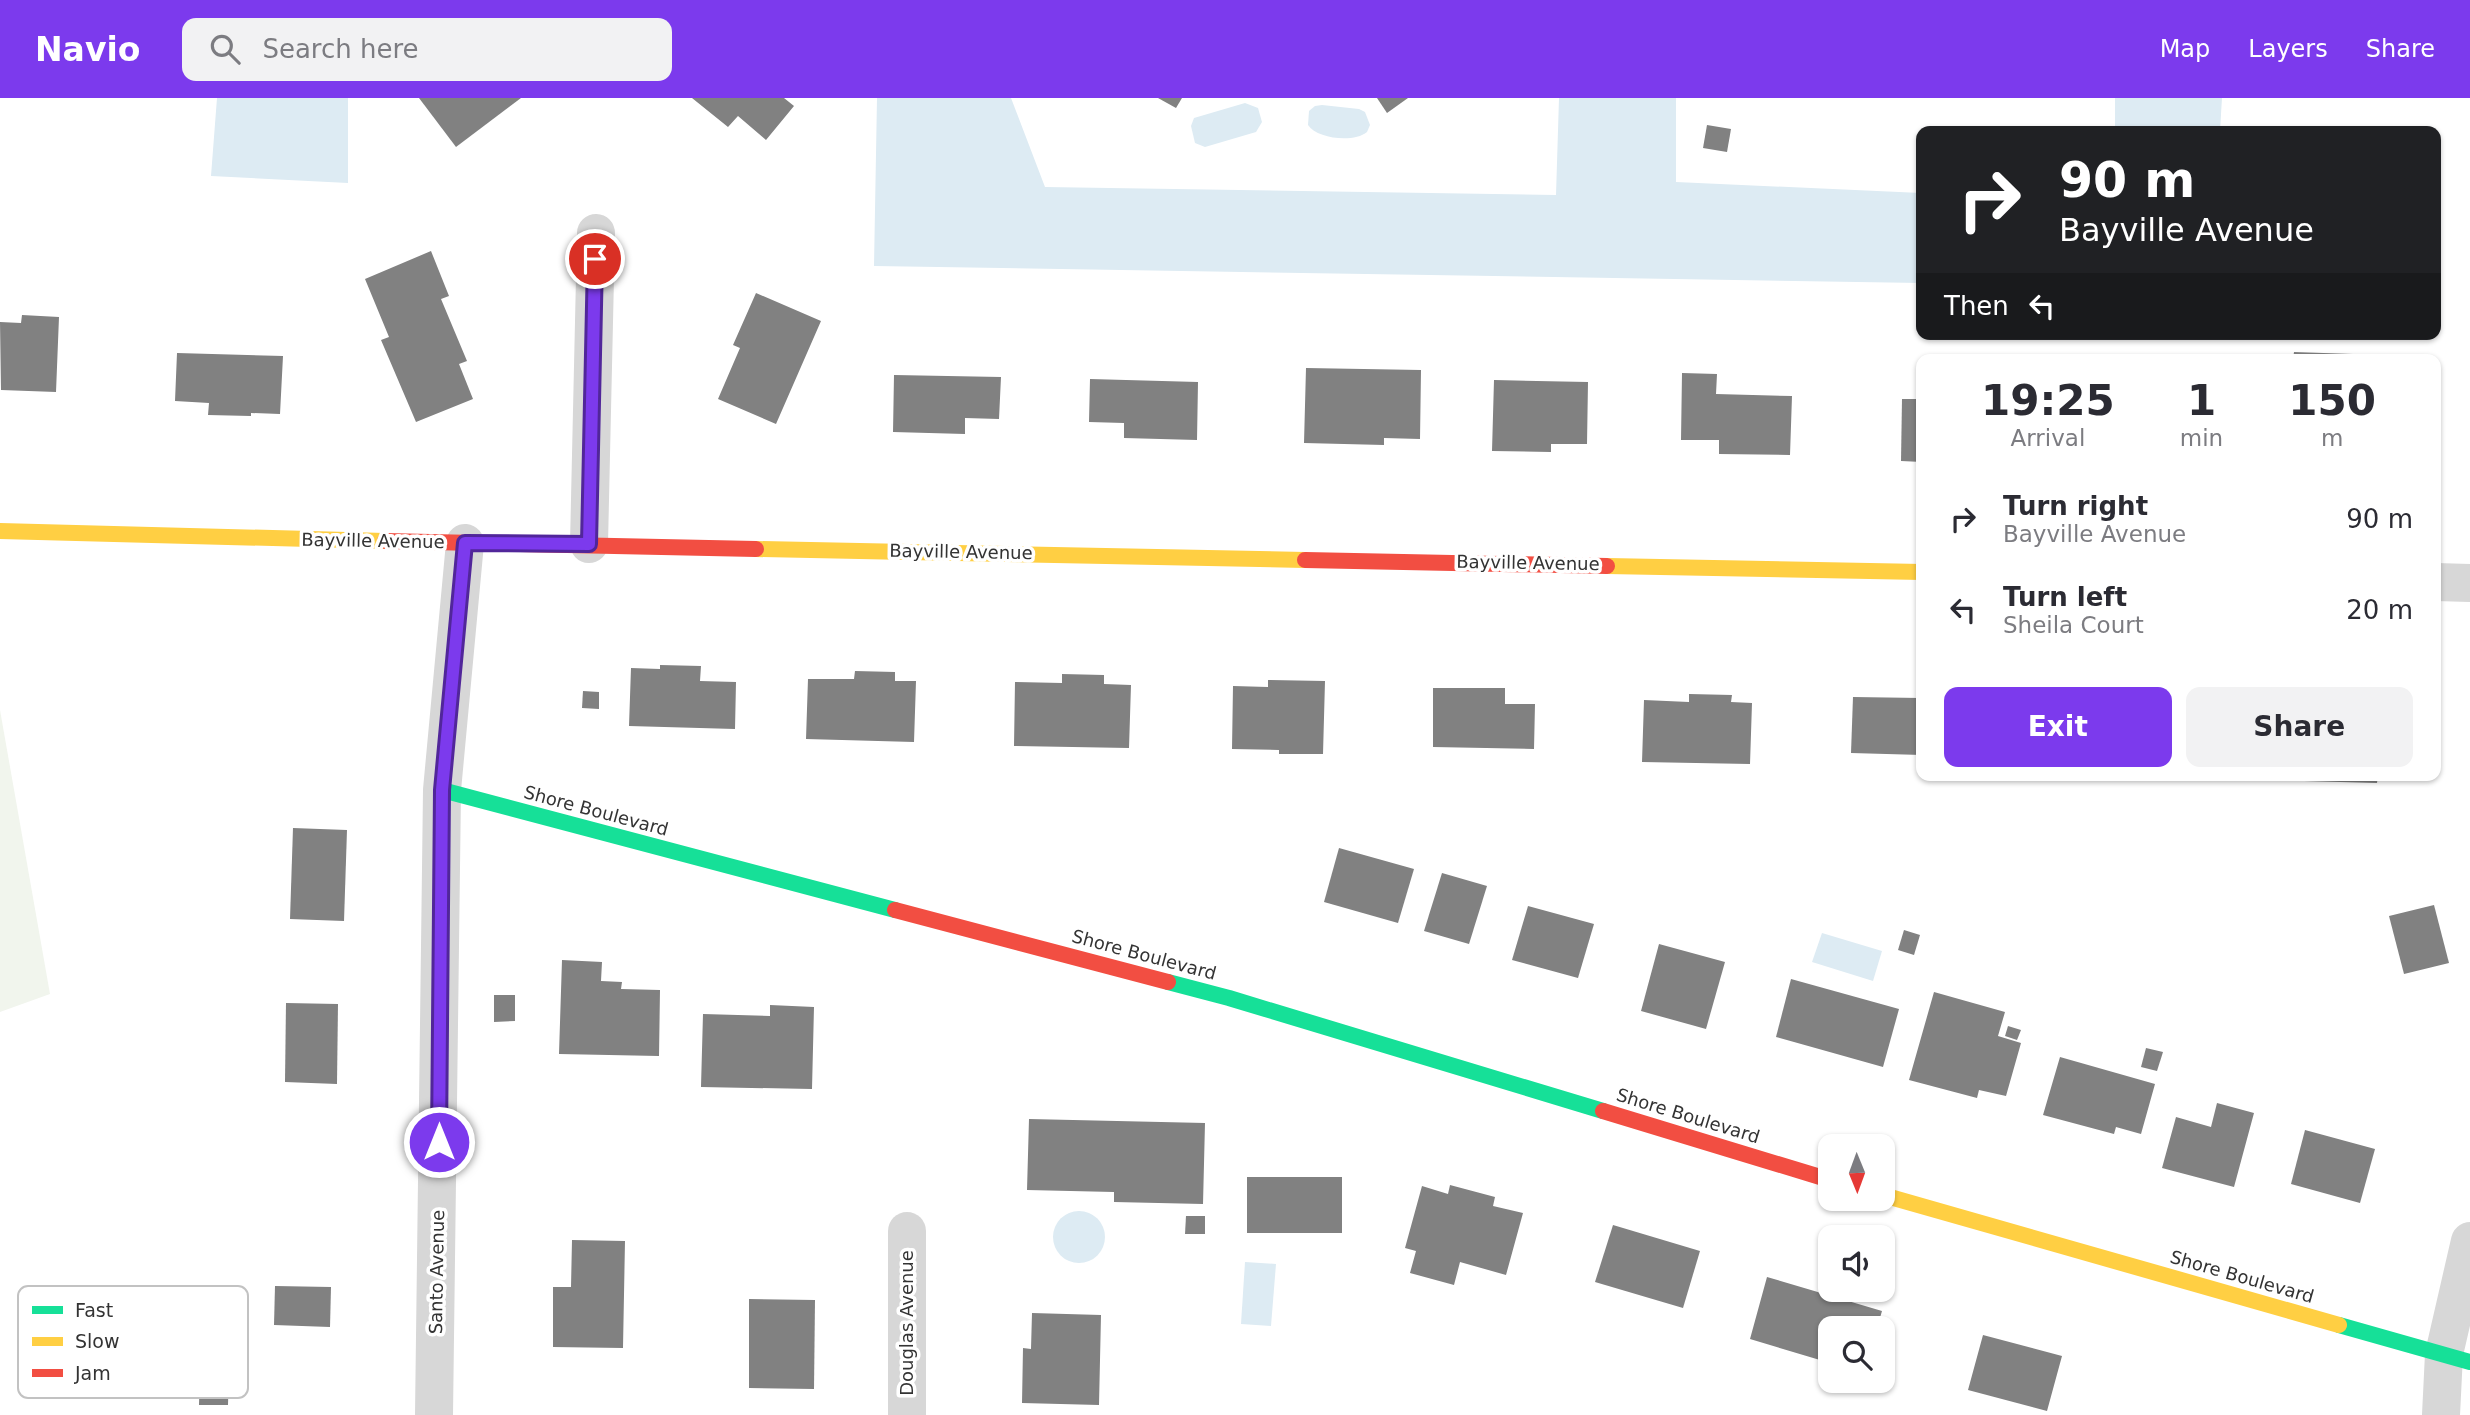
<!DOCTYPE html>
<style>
body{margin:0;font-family:"DejaVu Sans",sans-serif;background:#f2f2f3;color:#2b2b33;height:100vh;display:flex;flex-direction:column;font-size:26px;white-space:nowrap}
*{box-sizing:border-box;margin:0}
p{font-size:23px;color:#7c7c81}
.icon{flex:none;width:38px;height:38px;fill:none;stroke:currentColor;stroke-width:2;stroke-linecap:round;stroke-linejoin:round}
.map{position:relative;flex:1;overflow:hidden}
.side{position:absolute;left:1916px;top:256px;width:525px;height:427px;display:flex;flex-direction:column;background:#fff;border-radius:14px;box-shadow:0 2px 5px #0004}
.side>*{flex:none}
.banner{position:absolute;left:1916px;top:28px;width:525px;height:214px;border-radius:14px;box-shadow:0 2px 5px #0004;background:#202124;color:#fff;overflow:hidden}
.needle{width:46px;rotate:179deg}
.fabs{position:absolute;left:1818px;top:1036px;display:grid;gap:14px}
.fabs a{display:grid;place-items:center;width:77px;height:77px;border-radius:14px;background:#fff;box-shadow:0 2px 5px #0004;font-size:35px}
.pin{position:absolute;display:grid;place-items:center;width:60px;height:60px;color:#fff;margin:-30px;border:4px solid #fff;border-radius:50%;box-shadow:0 2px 7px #0007}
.me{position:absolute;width:77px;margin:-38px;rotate:0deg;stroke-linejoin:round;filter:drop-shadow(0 0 5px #0008)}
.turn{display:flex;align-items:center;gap:24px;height:147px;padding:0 28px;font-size:32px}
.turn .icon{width:91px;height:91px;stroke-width:2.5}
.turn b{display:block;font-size:49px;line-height:60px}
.then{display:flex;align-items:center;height:66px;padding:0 28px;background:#0003;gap:14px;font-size:26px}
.eta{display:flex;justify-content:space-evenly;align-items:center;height:119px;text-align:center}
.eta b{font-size:42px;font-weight:800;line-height:49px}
.button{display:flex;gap:14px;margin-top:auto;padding:14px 28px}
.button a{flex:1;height:80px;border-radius:14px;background:#7c3aed;color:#fff;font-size:28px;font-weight:800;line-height:80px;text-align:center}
.button a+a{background:#f2f2f3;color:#2b2b33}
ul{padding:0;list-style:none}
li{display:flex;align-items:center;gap:21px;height:91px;padding:0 28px}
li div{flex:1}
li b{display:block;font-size:26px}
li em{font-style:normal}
header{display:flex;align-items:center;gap:42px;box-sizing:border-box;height:98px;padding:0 35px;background:#7c3aed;color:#fff}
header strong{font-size:33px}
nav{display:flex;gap:38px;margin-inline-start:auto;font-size:24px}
.search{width:490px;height:63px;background:#f2f2f3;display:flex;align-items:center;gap:18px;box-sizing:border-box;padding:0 24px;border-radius:14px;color:#7c7c81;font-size:26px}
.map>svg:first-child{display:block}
.green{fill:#f1f5ed}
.water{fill:#ddebf3}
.building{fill:#818181}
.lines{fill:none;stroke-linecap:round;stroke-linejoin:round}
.street{stroke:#d7d7d7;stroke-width:38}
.fast{stroke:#16e098;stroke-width:16}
.slow{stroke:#ffcf43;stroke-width:16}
.jam{stroke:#f24e42;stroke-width:16}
.route-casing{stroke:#51269a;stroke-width:18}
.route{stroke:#7c3aed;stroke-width:12}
.labels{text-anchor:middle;stroke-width:7;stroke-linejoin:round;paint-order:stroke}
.street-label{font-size:18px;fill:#333;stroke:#fff}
.key{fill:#fff;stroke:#c2c2c2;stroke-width:2}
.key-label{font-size:19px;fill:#333}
</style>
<header>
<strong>Navio</strong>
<div class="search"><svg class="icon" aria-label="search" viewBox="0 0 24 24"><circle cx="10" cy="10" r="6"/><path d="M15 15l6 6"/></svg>Search here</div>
<nav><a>Map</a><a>Layers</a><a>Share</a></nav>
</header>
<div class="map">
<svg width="2470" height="1317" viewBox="0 0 2470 1317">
<rect width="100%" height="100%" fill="#fff"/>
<path class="green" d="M 0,612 L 50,896 L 0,914 Z"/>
<g class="water">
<path d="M 217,0 L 348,0 L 348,85 L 211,78 Z"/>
<path d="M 877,0 L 1011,0 L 1045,89 L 1556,97 L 1559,0 L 1676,0 L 1676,84 L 1921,95 L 1921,185 L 874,168 Z"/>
<path d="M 2115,0 L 2222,0 L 2220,33 L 2115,33 Z"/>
<path d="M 1245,5 L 1258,10 L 1262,24 L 1256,34 L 1205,49 L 1195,45 L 1191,28 L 1194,20 Z"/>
<path d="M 1322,7 L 1359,11 L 1365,14 L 1370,27 L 1367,34 C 1354,45 1317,41 1308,27 L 1309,13 L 1315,8 Z"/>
<path d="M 1822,835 L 1882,853 L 1873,883 L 1812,864 Z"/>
<circle cx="1079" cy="1139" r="26"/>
<path d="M 1245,1164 L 1276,1166 L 1271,1228 L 1241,1226 Z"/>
</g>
<g class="building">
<path d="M 419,0 L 521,0 L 456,49 Z"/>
<path d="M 692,0 L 784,0 L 794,8 L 766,42 L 738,18 L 728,29 Z"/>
<path d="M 1158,0 L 1182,0 L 1176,10 Z"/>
<path d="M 1377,0 L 1408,0 L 1387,15 Z"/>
<path d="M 1707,27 L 1731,31 L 1727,54 L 1703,50 Z"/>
<path d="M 431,153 L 449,198 L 441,201 L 467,263 L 459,266 L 473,301 L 416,324 L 381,242 L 389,239 L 365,181 Z"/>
<path d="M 756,195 L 821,223 L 776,326 L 718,301 L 740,250 L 733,247 Z"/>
<path d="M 22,217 L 59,219 L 56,294 L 1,292 L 0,224 L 21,225 Z"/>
<path d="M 2294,254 L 2353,256 L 2352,261 L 2293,261 Z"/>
<path d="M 177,255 L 283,258 L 280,316 L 251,315 L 251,318 L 208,317 L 209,305 L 175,303 Z"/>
<path d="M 1306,270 L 1421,272 L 1420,341 L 1384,340 L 1384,347 L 1304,345 Z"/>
<path d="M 1682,275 L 1717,276 L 1716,296 L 1792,298 L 1790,357 L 1719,356 L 1719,342 L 1681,342 Z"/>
<path d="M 894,277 L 1001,279 L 999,321 L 965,320 L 965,336 L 893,334 Z"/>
<path d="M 1090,281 L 1198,284 L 1197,342 L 1124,340 L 1124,325 L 1089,324 Z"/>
<path d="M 1494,282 L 1588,284 L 1587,346 L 1551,346 L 1551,354 L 1492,353 Z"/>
<path d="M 1902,301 L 1922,301 L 1922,364 L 1901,363 Z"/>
<path d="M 660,567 L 701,568 L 700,583 L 736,584 L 735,631 L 629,628 L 631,570 L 660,571 Z"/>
<path d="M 855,573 L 895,574 L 895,583 L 916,583 L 914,644 L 806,641 L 808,581 L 854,581 Z"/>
<path d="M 1062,576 L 1104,577 L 1104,586 L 1131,587 L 1129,650 L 1014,648 L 1015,584 L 1062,585 Z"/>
<path d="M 1268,582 L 1325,583 L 1323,656 L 1279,656 L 1279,652 L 1232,651 L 1233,588 L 1268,589 Z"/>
<path d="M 1433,590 L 1505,590 L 1505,606 L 1535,606 L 1534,651 L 1433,649 Z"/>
<path d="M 583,593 L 599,594 L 599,611 L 582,610 Z"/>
<path d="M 1689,596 L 1732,597 L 1731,604 L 1752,605 L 1750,666 L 1642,664 L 1644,602 L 1689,604 Z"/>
<path d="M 1853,599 L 1921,600 L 1922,657 L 1851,655 Z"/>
<path d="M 2269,677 L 2378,677 L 2377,685 L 2269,682 Z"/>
<path d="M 293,730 L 347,732 L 344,823 L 290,821 Z"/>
<path d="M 1339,750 L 1414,771 L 1398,825 L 1324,804 Z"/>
<path d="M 1442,775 L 1487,788 L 1469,846 L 1424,833 Z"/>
<path d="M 2434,807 L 2449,865 L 2404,876 L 2389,818 Z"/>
<path d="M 1528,808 L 1594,826 L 1578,880 L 1512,862 Z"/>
<path d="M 1904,832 L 1920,837 L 1914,857 L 1898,852 Z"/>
<path d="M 1659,846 L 1725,864 L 1706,931 L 1641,913 Z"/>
<path d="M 562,862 L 602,864 L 601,883 L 622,884 L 621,891 L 660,892 L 659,958 L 559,956 Z"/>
<path d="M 1791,881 L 1899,911 L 1883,969 L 1776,939 Z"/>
<path d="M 1934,894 L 2005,914 L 1998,938 L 2021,945 L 2006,998 L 1979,992 L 1977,1000 L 1909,982 Z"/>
<path d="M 494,897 L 515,897 L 515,923 L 494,924 Z"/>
<path d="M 286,905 L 338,906 L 337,986 L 285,984 Z"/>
<path d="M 770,907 L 814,909 L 812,991 L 701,989 L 703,916 L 770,918 Z"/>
<path d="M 2008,928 L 2021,932 L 2017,942 L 2005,938 Z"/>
<path d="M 2146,950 L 2163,954 L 2157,973 L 2141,969 Z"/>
<path d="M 2060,959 L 2155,986 L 2141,1036 L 2116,1029 L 2114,1036 L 2043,1017 Z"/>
<path d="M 2217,1005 L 2254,1015 L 2234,1089 L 2162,1070 L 2176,1019 L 2211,1029 Z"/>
<path d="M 1029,1021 L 1205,1025 L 1203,1106 L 1114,1104 L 1114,1094 L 1027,1092 Z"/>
<path d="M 2305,1032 L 2375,1051 L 2360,1105 L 2291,1086 Z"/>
<rect x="1247" y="1079" width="95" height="56"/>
<path d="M 1450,1087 L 1495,1099 L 1493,1108 L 1523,1115 L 1506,1177 L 1460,1164 L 1454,1187 L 1410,1175 L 1416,1153 L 1405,1150 L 1422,1088 L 1448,1096 Z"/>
<path d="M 1186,1118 L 1205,1118 L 1205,1136 L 1185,1136 Z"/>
<path d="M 1613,1127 L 1700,1153 L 1683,1210 L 1595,1184 Z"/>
<path d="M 572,1142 L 625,1143 L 623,1250 L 553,1249 L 553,1189 L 571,1189 Z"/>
<path d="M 1767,1179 L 1882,1213 L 1877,1230 L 1830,1230 L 1830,1265 L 1750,1241 Z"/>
<path d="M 275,1188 L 331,1189 L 330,1229 L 274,1227 Z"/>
<path d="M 749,1201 L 815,1202 L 814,1291 L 749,1290 Z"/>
<path d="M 1032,1215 L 1101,1217 L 1099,1307 L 1022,1305 L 1023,1250 L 1031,1251 Z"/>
<path d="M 71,1229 L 142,1232 L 139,1301 L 68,1298 Z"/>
<path d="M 1983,1237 L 2062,1258 L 2047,1313 L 1968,1292 Z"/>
<path d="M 200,1267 L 229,1268 L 228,1307 L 199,1307 Z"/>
</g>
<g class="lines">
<g class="street">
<path d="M 589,446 L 596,135"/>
<path d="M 2436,484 L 2470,485"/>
<path d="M 907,1133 L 907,1317"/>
<path d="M 434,1317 L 442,692 L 465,445"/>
<path d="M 2441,1317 L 2444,1256 L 2470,1143"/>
</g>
<g class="fast">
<path d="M 442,692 L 895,812"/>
<path d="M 1168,884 L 1229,900 L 1603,1013"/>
<path d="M 2339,1227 L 2470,1264"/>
</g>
<g class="slow">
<path d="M 0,433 L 385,443"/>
<path d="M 756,451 L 1305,462"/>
<path d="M 1607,468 L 1922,474"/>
<path d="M 1883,1097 L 2339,1227"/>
</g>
<g class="jam">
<path d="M 385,443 L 756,451"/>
<path d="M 1305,462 L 1607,468"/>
<path d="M 895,812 L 1168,884"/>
<path d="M 1603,1013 L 1830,1082"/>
</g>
</g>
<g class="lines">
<defs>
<path id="route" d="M 439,1044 L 442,692 L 465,445 L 589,446 L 595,161"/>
</defs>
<use href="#route" class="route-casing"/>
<use href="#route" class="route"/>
</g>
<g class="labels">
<g class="street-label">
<text transform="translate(373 443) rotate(1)" y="6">Bayville Avenue</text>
<text transform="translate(961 454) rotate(1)" y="6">Bayville Avenue</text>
<text transform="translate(1528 465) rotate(1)" y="6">Bayville Avenue</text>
<text transform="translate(596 713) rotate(15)" y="6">Shore Boulevard</text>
<text transform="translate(1144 857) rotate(15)" y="6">Shore Boulevard</text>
<text transform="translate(1688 1018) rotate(17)" y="6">Shore Boulevard</text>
<text transform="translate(437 1174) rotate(-89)" y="6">Santo Avenue</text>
<text transform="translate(2242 1179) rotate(16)" y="6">Shore Boulevard</text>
<text transform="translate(907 1225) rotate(-90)" y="6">Douglas Avenue</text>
</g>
</g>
<rect x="18" y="1188" width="230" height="112" rx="10" class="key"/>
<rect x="32" y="1208" width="31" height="8" fill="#16e098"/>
<rect x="32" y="1239" width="31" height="9" fill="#ffcf43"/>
<rect x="32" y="1271" width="31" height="8" fill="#f24e42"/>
<g class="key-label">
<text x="75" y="1219">Fast</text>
<text x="75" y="1250">Slow</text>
<text x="75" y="1282">Jam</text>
</g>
</svg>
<div class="fabs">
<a><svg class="needle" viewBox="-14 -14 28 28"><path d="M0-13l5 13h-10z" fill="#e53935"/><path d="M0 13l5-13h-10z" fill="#7c7c81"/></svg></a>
<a><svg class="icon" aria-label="sound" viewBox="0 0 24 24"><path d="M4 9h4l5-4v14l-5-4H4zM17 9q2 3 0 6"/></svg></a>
<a><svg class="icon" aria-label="search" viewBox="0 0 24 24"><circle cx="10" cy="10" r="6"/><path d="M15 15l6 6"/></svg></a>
</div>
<div class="pin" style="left:595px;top:161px;background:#d93025"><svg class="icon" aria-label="arrive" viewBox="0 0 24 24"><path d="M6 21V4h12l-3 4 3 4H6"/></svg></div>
<svg class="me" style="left:439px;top:1044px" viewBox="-20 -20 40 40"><circle r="17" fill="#7c3aed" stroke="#fff" stroke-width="3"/><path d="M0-11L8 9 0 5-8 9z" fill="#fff"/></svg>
<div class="banner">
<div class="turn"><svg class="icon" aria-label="right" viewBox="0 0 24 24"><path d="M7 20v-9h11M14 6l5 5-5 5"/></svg><div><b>90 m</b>Bayville Avenue</div></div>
<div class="then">Then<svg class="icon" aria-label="left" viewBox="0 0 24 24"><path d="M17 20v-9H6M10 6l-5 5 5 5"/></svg></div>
</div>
<section class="side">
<div class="eta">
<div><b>19:25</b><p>Arrival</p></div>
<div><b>1</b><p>min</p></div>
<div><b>150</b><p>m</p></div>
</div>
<ul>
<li><svg class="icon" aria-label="right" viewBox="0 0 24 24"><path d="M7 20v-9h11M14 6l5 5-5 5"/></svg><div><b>Turn right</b><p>Bayville Avenue</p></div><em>90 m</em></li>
<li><svg class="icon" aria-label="left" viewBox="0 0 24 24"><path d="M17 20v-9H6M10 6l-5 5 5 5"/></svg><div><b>Turn left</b><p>Sheila Court</p></div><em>20 m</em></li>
</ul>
<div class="button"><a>Exit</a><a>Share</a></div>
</section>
</div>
